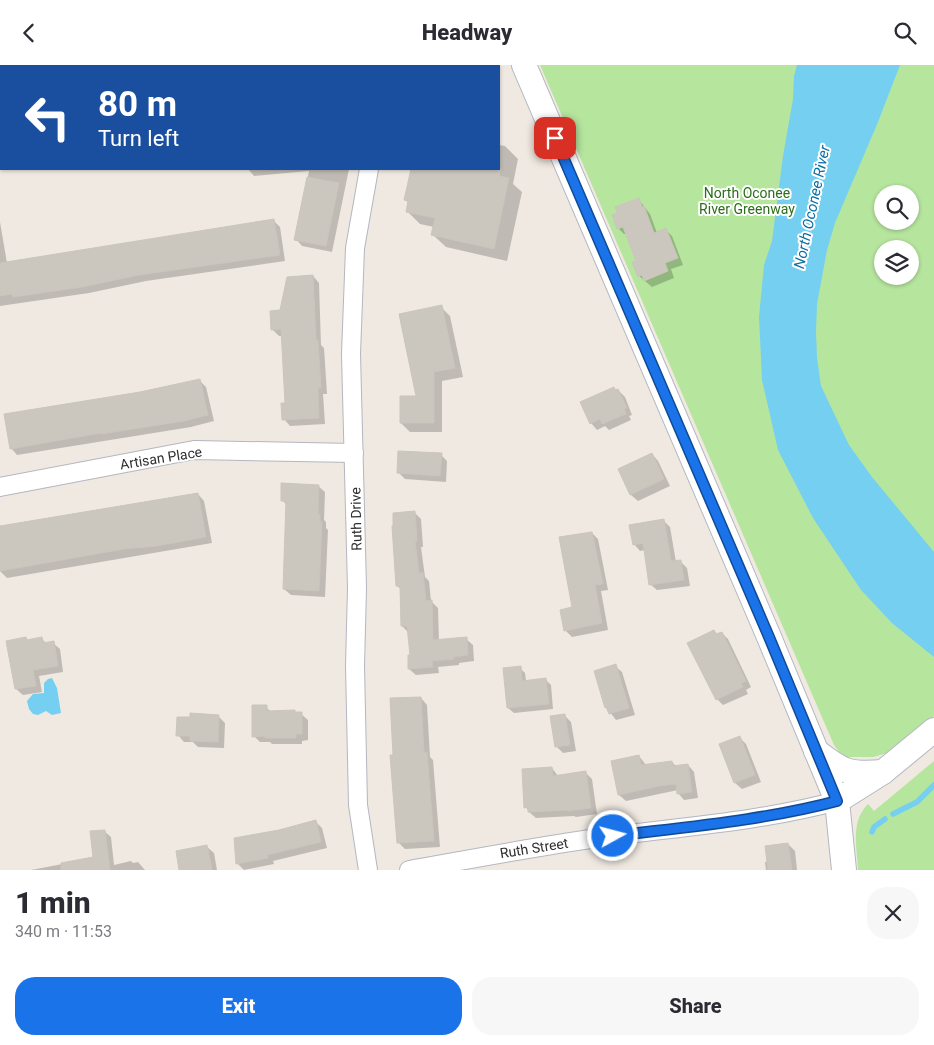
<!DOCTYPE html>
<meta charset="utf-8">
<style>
body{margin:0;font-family:Roboto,sans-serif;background:#f7f7f7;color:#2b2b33;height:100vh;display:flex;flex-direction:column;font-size:19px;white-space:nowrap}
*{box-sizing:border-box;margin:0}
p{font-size:16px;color:#7c7c81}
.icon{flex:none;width:28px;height:28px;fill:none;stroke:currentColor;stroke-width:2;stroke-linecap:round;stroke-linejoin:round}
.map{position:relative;height:805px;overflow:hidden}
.side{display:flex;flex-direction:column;background:#fff;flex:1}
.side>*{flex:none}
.banner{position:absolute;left:0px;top:0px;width:500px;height:105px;box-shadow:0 1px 4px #0004;background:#1a4fa0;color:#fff;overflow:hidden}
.controls{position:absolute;left:874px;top:120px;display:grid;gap:10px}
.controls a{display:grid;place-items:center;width:45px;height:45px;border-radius:50%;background:#fff;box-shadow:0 1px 4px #0004;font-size:25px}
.pin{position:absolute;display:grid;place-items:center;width:42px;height:42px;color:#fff;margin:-21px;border-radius:10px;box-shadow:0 2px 8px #0006}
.me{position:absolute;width:55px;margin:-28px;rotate:83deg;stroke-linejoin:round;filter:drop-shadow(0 0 4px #0008)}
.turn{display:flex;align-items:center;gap:18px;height:105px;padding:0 15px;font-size:22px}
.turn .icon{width:65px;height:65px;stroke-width:2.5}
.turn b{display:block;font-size:35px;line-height:42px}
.round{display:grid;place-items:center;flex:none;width:52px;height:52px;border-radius:20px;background:#f7f7f7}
.overview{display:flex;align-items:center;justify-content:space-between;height:85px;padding:0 15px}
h1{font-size:30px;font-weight:800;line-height:38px}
.cta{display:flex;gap:10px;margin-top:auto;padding:10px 15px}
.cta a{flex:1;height:58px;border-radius:20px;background:#1a73e8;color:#fff;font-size:20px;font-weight:800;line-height:58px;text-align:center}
.cta a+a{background:#f7f7f7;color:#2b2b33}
header{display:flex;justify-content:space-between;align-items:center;height:65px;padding:0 15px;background:#fff;font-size:22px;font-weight:800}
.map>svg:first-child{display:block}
.green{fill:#b6e59e;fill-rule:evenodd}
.water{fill:#75cff0}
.shadow{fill:#0003}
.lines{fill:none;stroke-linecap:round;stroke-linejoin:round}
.stream{stroke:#75cff0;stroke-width:5.5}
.building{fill:#cbc7bf;stroke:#cbc5ba}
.street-casing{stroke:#b4b7c1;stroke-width:20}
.secondary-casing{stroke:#b4b7c1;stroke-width:26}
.street{stroke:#fff;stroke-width:18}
.secondary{stroke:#fff;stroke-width:24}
.route-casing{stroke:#114b97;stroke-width:12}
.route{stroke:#1a73e8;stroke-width:9}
.labels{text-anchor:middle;stroke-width:4;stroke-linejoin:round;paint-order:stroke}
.park-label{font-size:14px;fill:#2c6e1b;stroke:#fff}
.street-label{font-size:14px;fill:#2e2e2e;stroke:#fff}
.water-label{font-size:15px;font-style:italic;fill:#0d6fa3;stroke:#fff}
</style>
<header><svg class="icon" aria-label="back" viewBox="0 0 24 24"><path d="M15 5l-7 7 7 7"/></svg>Headway<svg class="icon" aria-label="search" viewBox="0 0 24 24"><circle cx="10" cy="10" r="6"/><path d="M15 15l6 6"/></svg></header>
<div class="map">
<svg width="934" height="805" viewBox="0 0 934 805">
<rect width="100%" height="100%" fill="#efe9e1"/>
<g class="green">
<path d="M 540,0 L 934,0 L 934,651 L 898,685 L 873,692 L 843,692 L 834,680 ZM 882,129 L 910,129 L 910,156 L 882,156 ZM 882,184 L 910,184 L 910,211 L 882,211 Z"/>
<path d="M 934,696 L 934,805 L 858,805 C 857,782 850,757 868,739 L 874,746 Z"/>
</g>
<g class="water">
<path d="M 797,0 L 900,0 L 878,57 L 835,158 L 827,185 L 817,239 L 816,266 L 817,293 L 821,321 L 849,380 L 872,412 L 934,487 L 934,592 L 892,558 L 861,525 L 813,453 L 778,385 L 762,315 L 759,252 L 764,200 L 772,176 L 783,91 L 793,34 L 794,11 Z"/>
<path d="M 52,613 L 57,623 L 61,648 L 52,650 L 46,646 L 38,650 L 33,649 L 29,644 L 27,636 L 33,629 L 44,628 L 44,618 L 48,614 Z"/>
</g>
<g class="shadow">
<path d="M 169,0 L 365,0 L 365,1 L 167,1 Z"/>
<path d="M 0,48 L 1,48 L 0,92 Z"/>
<path d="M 499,80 L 505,81 L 518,94 L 513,119 L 522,127 L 507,196 L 446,182 L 432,169 L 434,162 L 420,159 L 407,146 L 409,138 L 406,135 L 412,104 L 499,104 Z"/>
<path d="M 248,104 L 349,104 L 332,187 L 302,181 L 296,174 L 309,106 L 254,111 Z"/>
<path d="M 639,135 L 650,149 L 657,168 L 666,165 L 672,171 L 683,200 L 671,204 L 674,213 L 652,222 L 639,211 L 638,196 L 627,169 L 624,169 L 618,163 Z"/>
<path d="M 274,156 L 280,162 L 285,196 L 146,216 L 89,228 L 0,241 L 0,157 L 7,198 Z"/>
<path d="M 313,211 L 319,218 L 321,280 L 324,283 L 327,329 L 323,329 L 325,359 L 290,361 L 284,354 L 287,339 L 283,271 L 279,271 L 272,264 L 281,246 Z"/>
<path d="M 441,242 L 450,251 L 463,312 L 442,316 L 442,367 L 410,367 L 401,358 L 418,332 Z"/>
<path d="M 200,316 L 206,322 L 214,356 L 191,362 L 17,390 L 11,383 L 140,328 Z"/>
<path d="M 614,324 L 616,326 L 618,325 L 625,332 L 632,350 L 629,351 L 631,355 L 609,365 L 605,361 L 597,365 L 591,358 Z"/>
<path d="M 652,389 L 658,396 L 670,421 L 638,436 L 631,430 L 620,404 Z"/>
<path d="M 441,390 L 447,396 L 446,417 L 405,414 L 398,407 Z"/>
<path d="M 318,421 L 325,427 L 324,455 L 326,457 L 326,463 L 328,465 L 325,532 L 291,530 L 284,524 L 287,440 L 282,435 Z"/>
<path d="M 198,429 L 204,436 L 212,478 L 7,513 L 0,506 L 0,462 Z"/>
<path d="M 415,448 L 421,454 L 423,482 L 421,482 L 425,512 L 429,516 L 431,536 L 438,543 L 439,576 L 466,574 L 473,580 L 474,596 L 459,598 L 459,600 L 438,602 L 439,608 L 416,610 L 409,604 L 411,591 L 409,568 L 402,561 L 401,524 L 397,521 Z"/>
<path d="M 664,456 L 670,462 L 676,497 L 680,496 L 687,503 L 690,521 L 657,525 L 650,519 L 645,485 L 640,486 L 634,479 Z"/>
<path d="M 592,468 L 598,474 L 608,525 L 601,526 L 608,565 L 572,572 L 565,565 L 573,543 Z"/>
<path d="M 714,566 L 718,570 L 722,568 L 728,574 L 751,622 L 746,625 L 748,629 L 723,640 L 717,634 Z"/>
<path d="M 26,573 L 28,576 L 41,573 L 47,579 L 53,578 L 60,584 L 63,607 L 39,611 L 42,627 L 23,630 L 16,624 Z"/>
<path d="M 615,601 L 622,607 L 635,650 L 616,655 L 606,642 Z"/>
<path d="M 520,603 L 525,608 L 526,616 L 546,615 L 551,620 L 553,644 L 514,648 L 508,643 Z"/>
<path d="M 421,633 L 427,640 L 430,692 L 433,695 L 440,782 L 405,784 L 399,778 L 391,692 L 394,691 Z"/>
<path d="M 266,642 L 271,647 L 294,646 L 297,649 L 301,649 L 308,655 L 308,675 L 302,676 L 302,679 L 272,679 L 270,677 L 260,677 L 254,671 Z"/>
<path d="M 564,650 L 571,657 L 576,686 L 563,688 L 556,681 Z"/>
<path d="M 218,651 L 225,658 L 224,683 L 198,682 L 193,677 L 184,677 L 178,670 Z"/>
<path d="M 740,673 L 746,679 L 761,717 L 742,724 L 735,718 L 721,680 Z"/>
<path d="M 639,691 L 646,700 L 672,697 L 677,702 L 688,700 L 694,707 L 698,733 L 684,735 L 678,728 L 678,725 L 626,736 L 619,730 Z"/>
<path d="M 552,703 L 558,711 L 585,707 L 592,714 L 597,749 L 576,752 L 574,751 L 536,753 L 529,747 L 526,742 Z"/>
<path d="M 316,757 L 322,763 L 327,783 L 273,796 L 274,799 L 244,805 L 237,798 L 279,766 Z"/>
<path d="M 104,766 L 111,772 L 114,800 L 131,796 L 133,798 L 138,797 L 145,805 L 31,805 L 94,793 Z"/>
<path d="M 788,779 L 795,786 L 797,805 L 766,805 L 765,797 L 768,797 Z"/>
<path d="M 207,782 L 214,788 L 217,805 L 180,805 Z"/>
</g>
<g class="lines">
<g class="stream">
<path d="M 893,749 L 917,737 L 934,720"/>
<path d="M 872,767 L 874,762 L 885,754"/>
</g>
</g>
<g class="building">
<path d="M 411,104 L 501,104 L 499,111 L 509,113 L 494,184 L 431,170 L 435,153 L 406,147 L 408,136 L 404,135 Z"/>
<path d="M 307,112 L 339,118 L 326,181 L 294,175 Z"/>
<path d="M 639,133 L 642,142 L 644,141 L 654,168 L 666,163 L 678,193 L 665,198 L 668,206 L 644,216 L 642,210 L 638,212 L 632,197 L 636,196 L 623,162 L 617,164 L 612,150 L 617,148 L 615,142 Z"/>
<path d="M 274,154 L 280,190 L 139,210 L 82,222 L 13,232 L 12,229 L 0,231 L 0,198 Z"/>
<path d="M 313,210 L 316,275 L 318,275 L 321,323 L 318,323 L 319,353 L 282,355 L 281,338 L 285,338 L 281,264 L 271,265 L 270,246 L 280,245 L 287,212 Z"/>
<path d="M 442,240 L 455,303 L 434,307 L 434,358 L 400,358 L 400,331 L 416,331 L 399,249 Z"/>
<path d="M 200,314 L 208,350 L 184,356 L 101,369 L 101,368 L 10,384 L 4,349 L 140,327 Z"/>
<path d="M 614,322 L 615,325 L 618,324 L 627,343 L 624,344 L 626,349 L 602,359 L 600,354 L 590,359 L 580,337 Z"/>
<path d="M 398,386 L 442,388 L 440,411 L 397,408 Z"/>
<path d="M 652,388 L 664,414 L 630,430 L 618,404 Z"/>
<path d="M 281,418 L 319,420 L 318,449 L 320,449 L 320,457 L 322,457 L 319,526 L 283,524 L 286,436 L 281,436 Z"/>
<path d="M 198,428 L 206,472 L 157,481 L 124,484 L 0,506 L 0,461 Z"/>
<path d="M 415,446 L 417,476 L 415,476 L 419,508 L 423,508 L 426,536 L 432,535 L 433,575 L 467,572 L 468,590 L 453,592 L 454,594 L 432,596 L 433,602 L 408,604 L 408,590 L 410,590 L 407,561 L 401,561 L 400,521 L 396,521 L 392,461 L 393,461 L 393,448 Z"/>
<path d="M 664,454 L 671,496 L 681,495 L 684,515 L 649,520 L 643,478 L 633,480 L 629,460 Z"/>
<path d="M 592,467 L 603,519 L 595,520 L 602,558 L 564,566 L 560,545 L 572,542 L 559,472 Z"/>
<path d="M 714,565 L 716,569 L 722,567 L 746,616 L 741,618 L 743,622 L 716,635 L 687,578 Z"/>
<path d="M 26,572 L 27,575 L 42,572 L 43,578 L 54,576 L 58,601 L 33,605 L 36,621 L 15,624 L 6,576 Z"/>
<path d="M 616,599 L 629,643 L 609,649 L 606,642 L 605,643 L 594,606 Z"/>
<path d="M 521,601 L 522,616 L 546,613 L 549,639 L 507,643 L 503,603 Z"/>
<path d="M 421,632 L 424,688 L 427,687 L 434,776 L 397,778 L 390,690 L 393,690 L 390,633 Z"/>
<path d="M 252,640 L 267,640 L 267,646 L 295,645 L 295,647 L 302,647 L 302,669 L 296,669 L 296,673 L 265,673 L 265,671 L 252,672 Z"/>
<path d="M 190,648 L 219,650 L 218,677 L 190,676 L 190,671 L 176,671 L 177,652 L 190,652 Z"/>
<path d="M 565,649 L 570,680 L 555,682 L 550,651 Z"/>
<path d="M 740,671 L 755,710 L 734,718 L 719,679 Z"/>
<path d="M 639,690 L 641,700 L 672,696 L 673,701 L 688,699 L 692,727 L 677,729 L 676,719 L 659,721 L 618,730 L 611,696 Z"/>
<path d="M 552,702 L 553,711 L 586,706 L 591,743 L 568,746 L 568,745 L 528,747 L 528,742 L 524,743 L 522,704 Z"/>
<path d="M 316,755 L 321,777 L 267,790 L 268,793 L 236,799 L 234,773 L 279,765 Z"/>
<path d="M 105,765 L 110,805 L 61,805 L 61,798 L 93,792 L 90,766 Z"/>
<path d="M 788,778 L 792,805 L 768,805 L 765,781 Z"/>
<path d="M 207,780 L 212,805 L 179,805 L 176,786 Z"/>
</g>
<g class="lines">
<defs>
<g id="street">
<path d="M 387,1 L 387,0"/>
<path d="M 0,422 L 194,385 L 354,388"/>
<path d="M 368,805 L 358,740 L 355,601 L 357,523 L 351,289 L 355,183 L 369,104"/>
<path d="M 409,805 C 471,794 534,782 597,773 C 677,762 759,757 837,736"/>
</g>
<g id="secondary">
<path d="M 524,0 L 769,572 L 837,736 L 844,805"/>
<path d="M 816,686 C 843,707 849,710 883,707"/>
<path d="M 837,736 L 883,707 L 934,665"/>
</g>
</defs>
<use href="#street" class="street-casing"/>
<use href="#secondary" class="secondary-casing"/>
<use href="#street" class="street"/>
<use href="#secondary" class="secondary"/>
</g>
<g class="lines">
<defs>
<path id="route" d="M 555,73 L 769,572 L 837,736 C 766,755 686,762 613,771"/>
</defs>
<use href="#route" class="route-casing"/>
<use href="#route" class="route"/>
</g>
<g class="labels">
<g class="park-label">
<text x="747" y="133">North Oconee<tspan x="747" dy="16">River Greenway</tspan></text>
</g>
<g class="street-label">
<text transform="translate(161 393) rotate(-9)" y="5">Artisan Place</text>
<text transform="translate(356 454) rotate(-91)" y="5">Ruth Drive</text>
<text transform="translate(534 783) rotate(-9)" y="5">Ruth Street</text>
</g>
<g class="water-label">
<text transform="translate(812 142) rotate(-78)" y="5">North Oconee River</text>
</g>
</g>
</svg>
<div class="controls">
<a><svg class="icon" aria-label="search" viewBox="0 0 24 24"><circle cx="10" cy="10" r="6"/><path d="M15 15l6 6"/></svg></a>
<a><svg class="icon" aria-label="layers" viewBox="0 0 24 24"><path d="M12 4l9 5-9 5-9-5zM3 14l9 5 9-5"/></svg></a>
</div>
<div class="pin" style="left:555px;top:73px;background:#d93025"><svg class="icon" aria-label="arrive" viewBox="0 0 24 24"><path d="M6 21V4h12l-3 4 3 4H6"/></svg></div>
<svg class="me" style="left:613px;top:771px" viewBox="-20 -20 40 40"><circle r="17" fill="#1a73e8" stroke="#fff" stroke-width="3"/><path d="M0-11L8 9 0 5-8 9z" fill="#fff"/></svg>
<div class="banner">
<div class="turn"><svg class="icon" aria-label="left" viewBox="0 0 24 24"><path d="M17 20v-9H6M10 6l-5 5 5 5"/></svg><div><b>80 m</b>Turn left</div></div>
</div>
</div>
<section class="side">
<div class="overview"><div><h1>1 min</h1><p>340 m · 11:53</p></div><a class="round"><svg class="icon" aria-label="close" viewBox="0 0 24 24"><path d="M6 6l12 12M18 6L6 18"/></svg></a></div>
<div class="cta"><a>Exit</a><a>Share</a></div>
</section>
